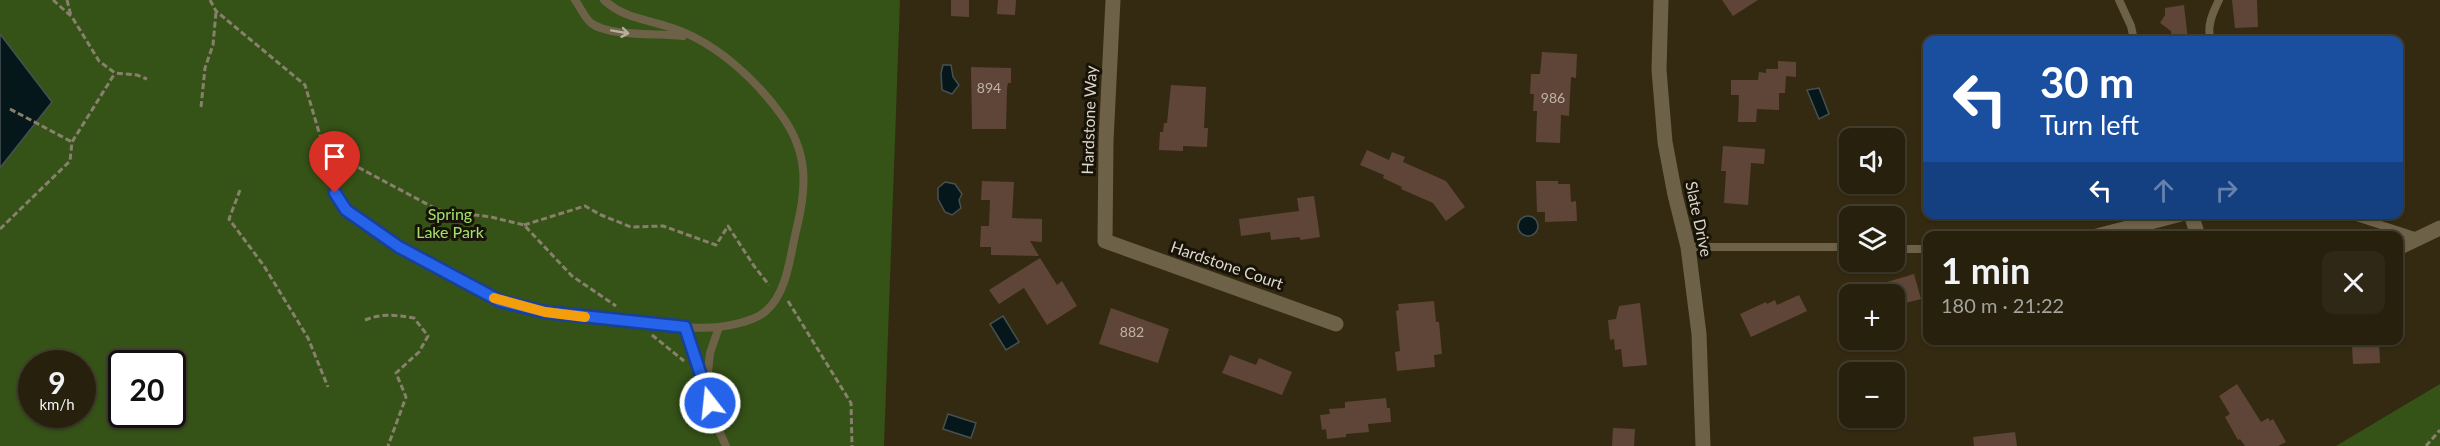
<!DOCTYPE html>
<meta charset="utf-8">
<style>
body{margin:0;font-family:Lato,sans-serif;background:#2f2816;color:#f1f3f6;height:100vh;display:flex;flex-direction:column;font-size:22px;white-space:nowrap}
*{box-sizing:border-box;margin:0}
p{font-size:20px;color:#a4a39d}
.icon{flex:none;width:33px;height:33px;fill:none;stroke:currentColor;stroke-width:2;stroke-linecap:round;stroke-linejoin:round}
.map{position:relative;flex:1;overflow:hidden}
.drawer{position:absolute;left:1923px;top:231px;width:480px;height:114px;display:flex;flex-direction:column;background:#27200d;border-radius:12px;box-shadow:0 2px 4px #0004,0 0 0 2px #433e2e}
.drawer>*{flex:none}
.top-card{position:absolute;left:1923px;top:36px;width:480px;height:183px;border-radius:12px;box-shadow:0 2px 4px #0004,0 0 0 2px #433e2e;background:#1a4fa0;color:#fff;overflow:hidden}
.fabs{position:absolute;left:1839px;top:128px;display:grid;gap:12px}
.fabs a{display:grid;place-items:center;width:66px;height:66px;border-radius:12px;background:#27200d;box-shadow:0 2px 4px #0004,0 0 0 2px #433e2e;font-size:30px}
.speed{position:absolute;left:18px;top:350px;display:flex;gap:12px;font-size:30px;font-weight:700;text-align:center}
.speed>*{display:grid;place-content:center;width:78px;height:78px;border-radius:50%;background:#27200d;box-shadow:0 2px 4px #0004,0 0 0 2px #433e2e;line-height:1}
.speed small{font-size:15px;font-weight:400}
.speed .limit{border:3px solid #111;border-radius:9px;background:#fff;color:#111}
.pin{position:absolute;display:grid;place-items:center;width:51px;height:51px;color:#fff;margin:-62px -26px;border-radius:50% 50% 50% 0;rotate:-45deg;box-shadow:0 0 6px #0007}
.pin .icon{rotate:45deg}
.me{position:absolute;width:66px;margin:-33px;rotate:344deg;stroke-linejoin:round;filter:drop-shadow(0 0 4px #0008)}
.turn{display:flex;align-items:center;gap:21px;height:126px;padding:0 18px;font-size:27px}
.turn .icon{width:78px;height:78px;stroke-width:2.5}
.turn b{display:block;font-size:42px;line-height:51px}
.lanes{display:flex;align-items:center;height:57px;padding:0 18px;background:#0003;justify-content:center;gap:30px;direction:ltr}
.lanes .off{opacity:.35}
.round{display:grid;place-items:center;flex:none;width:63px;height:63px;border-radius:12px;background:#2f2816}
.headline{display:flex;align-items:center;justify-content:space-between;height:102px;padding:0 18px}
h1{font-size:36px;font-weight:700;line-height:45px}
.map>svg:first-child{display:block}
.green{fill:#355217;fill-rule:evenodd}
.water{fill:#06171c;stroke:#475150;stroke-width:1.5}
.building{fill:#5f4538}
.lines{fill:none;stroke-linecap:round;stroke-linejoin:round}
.path{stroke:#88806c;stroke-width:3;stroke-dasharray:6 3;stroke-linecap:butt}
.service{stroke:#6d6248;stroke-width:8}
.minor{stroke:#6d6248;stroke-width:15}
.oneway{stroke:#b6af9c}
.route-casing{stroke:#184099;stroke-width:15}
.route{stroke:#2563eb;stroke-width:10}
.slow{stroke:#f59e0b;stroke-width:10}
.labels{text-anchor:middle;stroke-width:6;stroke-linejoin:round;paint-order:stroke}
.number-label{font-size:14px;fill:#beb3a6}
.street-label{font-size:16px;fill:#ded8ca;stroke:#181309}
.park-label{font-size:16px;fill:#a4e06d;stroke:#181309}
</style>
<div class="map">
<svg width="2440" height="446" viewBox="0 0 2440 446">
<rect width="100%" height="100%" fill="#342a11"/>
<g class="green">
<path d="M 0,0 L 900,0 L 884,446 L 0,446 ZM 32,363 L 82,363 L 82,414 L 32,414 ZM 122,363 L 172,363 L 172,414 L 122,414 Z"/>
<path d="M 2440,384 L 2440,446 L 2336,446 Z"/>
</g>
<g class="water">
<path d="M 0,34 L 52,102 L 0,168 Z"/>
<path d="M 943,65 L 951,65 L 953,77 L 959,85 L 952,94 L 942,90 L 941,73 Z"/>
<path d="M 1819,88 L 1829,114 L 1819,119 L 1807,90 Z"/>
<path d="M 945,182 L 955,184 L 962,194 L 959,200 L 961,208 L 952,215 L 945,212 L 938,199 L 938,188 Z"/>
<circle cx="1528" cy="226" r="10"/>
<path d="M 1003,316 L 1019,342 L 1006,350 L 990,324 Z"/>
<path d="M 948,414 L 976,423 L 971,438 L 943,429 Z"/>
</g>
<g class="building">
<path d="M 951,0 L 969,0 L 969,17 L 951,16 Z"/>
<path d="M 998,0 L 1016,0 L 1015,15 L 997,14 Z"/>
<path d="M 1722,0 L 1758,0 L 1733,16 Z"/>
<path d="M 2232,0 L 2257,0 L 2258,27 L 2235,28 Z"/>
<path d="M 2184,5 L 2188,40 L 2172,40 L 2171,31 L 2160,23 L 2165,15 L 2165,8 Z"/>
<path d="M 1542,52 L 1577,54 L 1576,78 L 1571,77 L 1569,116 L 1561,115 L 1560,143 L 1536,142 L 1537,111 L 1533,111 L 1534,94 L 1530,94 L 1531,74 L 1540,74 Z"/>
<path d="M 1778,61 L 1796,62 L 1796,77 L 1786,76 L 1785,93 L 1779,93 L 1779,110 L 1757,109 L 1756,122 L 1738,122 L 1739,95 L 1731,95 L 1731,80 L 1758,80 L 1759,72 L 1766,73 L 1766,69 L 1778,69 Z"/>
<path d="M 971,67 L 1011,68 L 1011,83 L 1008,83 L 1007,88 L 1006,129 L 972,129 Z"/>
<path d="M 1171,85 L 1206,87 L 1204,128 L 1208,128 L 1207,147 L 1183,146 L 1183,151 L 1159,150 L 1160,132 L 1163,132 L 1164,123 L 1167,123 Z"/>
<path d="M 1723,146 L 1765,149 L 1764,164 L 1751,163 L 1748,205 L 1724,203 L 1726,171 L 1721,171 Z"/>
<path d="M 1367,150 L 1389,160 L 1392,152 L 1405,157 L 1403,162 L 1446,181 L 1465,207 L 1446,221 L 1433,203 L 1401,189 L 1402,187 L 1383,178 L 1384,175 L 1360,165 Z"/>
<path d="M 982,181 L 1014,182 L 1012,218 L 1042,219 L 1042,242 L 1030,241 L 1039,256 L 991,255 L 991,247 L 980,247 L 981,226 L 989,226 L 990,200 L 981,200 Z"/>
<path d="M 1536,181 L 1558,181 L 1558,184 L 1570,184 L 1571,202 L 1576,201 L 1577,221 L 1545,222 L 1545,212 L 1537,212 Z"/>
<path d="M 1314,196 L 1320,237 L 1301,240 L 1299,237 L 1271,240 L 1270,232 L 1241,236 L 1239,219 L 1299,211 L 1297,198 Z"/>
<path d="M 1040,258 L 1057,285 L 1062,281 L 1077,306 L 1047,325 L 1024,288 L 999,304 L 989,290 Z"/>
<path d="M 1914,274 L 1921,299 L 1894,306 L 1894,294 L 1865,294 L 1864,289 Z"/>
<path d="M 1799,295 L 1807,311 L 1751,337 L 1740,314 L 1766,302 L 1767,304 L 1775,300 L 1777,305 Z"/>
<path d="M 1434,301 L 1436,322 L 1439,322 L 1442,354 L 1434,355 L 1435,367 L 1397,371 L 1395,352 L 1400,351 L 1396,311 L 1399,310 L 1398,304 Z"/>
<path d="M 1640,303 L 1647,365 L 1623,367 L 1621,349 L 1615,350 L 1614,339 L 1610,340 L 1608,320 L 1616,319 L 1619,306 Z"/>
<path d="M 1111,308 L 1169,329 L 1158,363 L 1099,344 Z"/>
<path d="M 2363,340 L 2379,340 L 2380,363 L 2353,364 L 2352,345 L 2364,344 Z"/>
<path d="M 1230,355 L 1256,365 L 1259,358 L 1292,372 L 1282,395 L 1222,373 Z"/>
<path d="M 2237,384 L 2261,422 L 2268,418 L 2270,421 L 2273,419 L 2286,442 L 2278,446 L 2245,446 L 2240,439 L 2238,440 L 2225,417 L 2230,414 L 2219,396 Z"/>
<path d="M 1386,398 L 1387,408 L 1390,408 L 1391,422 L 1368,424 L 1369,432 L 1346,434 L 1346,437 L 1327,439 L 1326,429 L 1322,430 L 1320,415 L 1330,414 L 1329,409 L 1345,408 L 1345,402 Z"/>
<path d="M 1613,428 L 1635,429 L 1634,446 L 1612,446 Z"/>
<path d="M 2015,432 L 2017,446 L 1974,446 L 1973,437 Z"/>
</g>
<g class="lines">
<g class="path">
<path d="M 53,0 L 72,17 L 99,61 L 115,73 L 137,75 L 147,79"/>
<path d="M 67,0 L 71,16"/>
<path d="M 210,0 L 216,11 L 305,85 L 324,149 L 438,210 L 491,217 L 524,225 L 572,276 L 616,306"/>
<path d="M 201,107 L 205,68 L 213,45 L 216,12"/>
<path d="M 10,109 L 72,142"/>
<path d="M 240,190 L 229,219 L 264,266 L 308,338 L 328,387"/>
<path d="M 524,225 L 585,206 L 601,215 L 631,227 L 663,226 L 716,245 L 728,226 L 754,266 L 769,285"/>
<path d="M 0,229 L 70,161 L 72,142 L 115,73"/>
<path d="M 788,301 L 851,403 L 852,446"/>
<path d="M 365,320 C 382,313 396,315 414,318 L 428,336 L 419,352 L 396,373 L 406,397 L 388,446"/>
<path d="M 652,335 L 684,361"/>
<path d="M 2426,446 L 2440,430"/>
</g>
<g class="service">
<path d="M 575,0 C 580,7 585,18 591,23 C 609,37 659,33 683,36"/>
<path d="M 2119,0 L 2131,26 L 2134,40"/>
<path d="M 2211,40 C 2206,27 2213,12 2219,0"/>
<path d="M 335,193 C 360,232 416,256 456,277 C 470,285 485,295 500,301 C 543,318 593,316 638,321 C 664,324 693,330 719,327 C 733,325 755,321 766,311 C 788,292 790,254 797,227 C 807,186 808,152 782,116 C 754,77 712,39 666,26 C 644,19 622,17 604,0"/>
<path d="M 2347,214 L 2418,237"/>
<path d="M 1688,247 L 1850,247"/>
<path d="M 1894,249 L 1924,249"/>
<path d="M 685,326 L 706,386 L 714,420 L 726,446"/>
<path d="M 707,381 L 710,353 L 719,327"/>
</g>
<g class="minor">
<path d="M 1113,0 L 1106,141 L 1105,241 L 1336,324"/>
<path d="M 1661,0 L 1659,70 L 1665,142 L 1675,195 L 1688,247 L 1699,334 L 1703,446"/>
<path d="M 2191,214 L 2198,236"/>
<path d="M 2097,236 L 2181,214"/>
<path d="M 2398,248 L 2440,228"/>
</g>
</g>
<defs><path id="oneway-shaft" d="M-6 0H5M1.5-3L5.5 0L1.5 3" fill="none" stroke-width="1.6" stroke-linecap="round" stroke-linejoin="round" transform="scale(1.5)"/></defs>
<use class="oneway" href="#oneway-shaft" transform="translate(620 32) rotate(10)"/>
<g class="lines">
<defs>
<path id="route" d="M 335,193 L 346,210 L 399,247 L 500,301 L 545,312 L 685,327 L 710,403"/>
</defs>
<use href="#route" class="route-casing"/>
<use href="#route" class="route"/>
<path class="slow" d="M 494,298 L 545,312 L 585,317"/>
</g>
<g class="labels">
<g class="number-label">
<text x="989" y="93">894</text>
<text x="1553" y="103">986</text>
<text x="1132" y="337">882</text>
</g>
<g class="street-label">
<text transform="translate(1089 120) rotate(-88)" y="6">Hardstone Way</text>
<text transform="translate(1699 219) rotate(78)" y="6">Slate Drive</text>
<text transform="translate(1227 265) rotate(19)" y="6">Hardstone Court</text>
</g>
<g class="park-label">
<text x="450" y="220">Spring<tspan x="450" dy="18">Lake Park</tspan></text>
</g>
</g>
</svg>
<div class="fabs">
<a><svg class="icon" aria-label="sound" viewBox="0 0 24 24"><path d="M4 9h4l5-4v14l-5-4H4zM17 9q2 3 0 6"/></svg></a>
<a><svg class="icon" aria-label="layers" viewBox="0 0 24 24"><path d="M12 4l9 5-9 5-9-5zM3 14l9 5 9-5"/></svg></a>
<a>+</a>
<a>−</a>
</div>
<div class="speed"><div>9<small>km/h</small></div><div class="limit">20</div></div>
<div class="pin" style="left:335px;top:193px;background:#d93025"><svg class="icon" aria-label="arrive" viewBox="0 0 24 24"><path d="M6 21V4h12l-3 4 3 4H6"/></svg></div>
<svg class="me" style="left:710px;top:403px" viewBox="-20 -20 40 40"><circle r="17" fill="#2563eb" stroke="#fff" stroke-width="3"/><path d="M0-11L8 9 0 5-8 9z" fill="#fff"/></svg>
<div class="top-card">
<div class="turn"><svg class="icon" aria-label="left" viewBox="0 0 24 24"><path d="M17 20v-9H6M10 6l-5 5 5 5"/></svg><div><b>30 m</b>Turn left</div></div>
<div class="lanes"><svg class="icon" aria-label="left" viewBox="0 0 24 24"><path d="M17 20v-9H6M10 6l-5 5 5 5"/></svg><svg class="icon off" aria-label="ahead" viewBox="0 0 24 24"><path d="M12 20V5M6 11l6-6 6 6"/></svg><svg class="icon off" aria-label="right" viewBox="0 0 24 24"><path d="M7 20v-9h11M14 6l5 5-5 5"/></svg></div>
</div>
<section class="drawer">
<div class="headline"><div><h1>1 min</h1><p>180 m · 21:22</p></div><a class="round"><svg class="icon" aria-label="close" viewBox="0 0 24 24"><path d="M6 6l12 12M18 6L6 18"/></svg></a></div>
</section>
</div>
